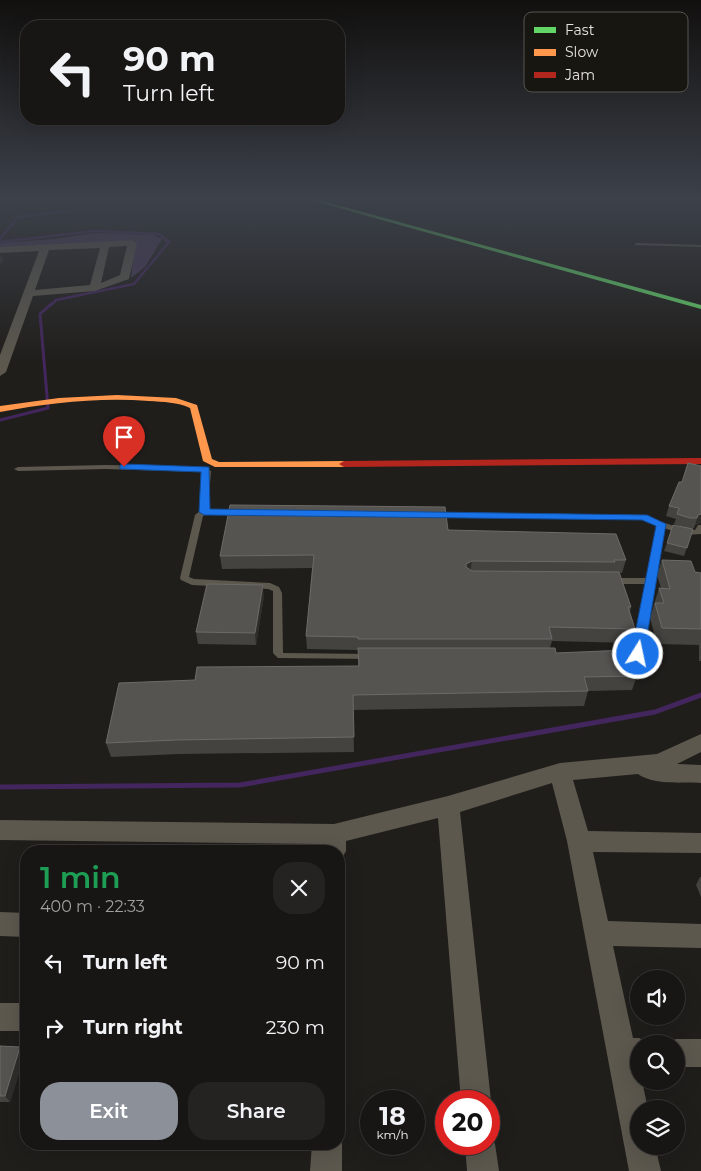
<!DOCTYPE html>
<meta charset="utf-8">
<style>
body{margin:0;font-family:Montserrat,sans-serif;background:#252322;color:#f1f3f6;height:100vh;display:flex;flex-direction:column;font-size:19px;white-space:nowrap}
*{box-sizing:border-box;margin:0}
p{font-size:16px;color:#9f9fa0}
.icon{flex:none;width:28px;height:28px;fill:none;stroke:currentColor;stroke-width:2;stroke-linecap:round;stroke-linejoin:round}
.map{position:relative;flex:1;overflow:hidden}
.panel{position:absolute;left:20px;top:845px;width:325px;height:305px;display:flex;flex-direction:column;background:#181614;border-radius:20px;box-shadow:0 5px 20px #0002,0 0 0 1px #363534}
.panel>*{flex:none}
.guide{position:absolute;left:20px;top:20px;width:325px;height:105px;border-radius:20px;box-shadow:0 5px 20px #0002,0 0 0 1px #363534;background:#181614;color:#f1f3f6;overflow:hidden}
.controls{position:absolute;left:630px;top:970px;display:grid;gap:10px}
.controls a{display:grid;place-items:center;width:55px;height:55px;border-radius:50%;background:#181614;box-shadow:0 5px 20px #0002,0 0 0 1px #363534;font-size:25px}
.speed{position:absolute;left:360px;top:1090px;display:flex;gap:10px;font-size:25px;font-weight:700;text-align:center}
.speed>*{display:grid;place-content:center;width:65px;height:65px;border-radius:50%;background:#181614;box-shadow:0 5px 20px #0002,0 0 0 1px #363534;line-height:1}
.speed small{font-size:12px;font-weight:400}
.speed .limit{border:8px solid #d22;background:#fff;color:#111}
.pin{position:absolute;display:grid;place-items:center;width:42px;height:42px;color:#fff;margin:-51px -21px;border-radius:50% 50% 50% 0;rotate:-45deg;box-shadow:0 0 5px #0007}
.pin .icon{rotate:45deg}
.me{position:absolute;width:55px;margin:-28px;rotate:10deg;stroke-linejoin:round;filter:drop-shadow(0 0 4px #0008)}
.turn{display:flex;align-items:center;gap:18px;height:105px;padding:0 20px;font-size:22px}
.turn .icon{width:65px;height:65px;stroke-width:2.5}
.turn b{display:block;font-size:35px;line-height:42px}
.round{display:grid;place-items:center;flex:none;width:52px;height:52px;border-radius:20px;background:#252322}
.summary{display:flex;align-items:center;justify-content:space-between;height:85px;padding:0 20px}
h1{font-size:30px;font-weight:600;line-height:38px;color:#1e9e55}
.button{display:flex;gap:10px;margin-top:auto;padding:10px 20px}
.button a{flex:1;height:58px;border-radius:20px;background:#8c9099;color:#fff;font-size:20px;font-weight:600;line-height:58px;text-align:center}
.button a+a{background:#252322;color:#f1f3f6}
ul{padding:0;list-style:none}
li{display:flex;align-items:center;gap:15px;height:65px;padding:0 20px}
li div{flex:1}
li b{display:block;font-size:19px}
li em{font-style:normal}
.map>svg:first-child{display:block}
.green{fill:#4a385b}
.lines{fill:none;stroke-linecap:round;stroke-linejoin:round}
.stream-far2{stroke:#43265d;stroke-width:2.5}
.stream-far1{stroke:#43265d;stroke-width:3}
.stream{stroke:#43265d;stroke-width:5}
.lane{fill:#5c584e;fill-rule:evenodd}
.street{fill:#5c584e;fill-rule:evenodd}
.fast{fill:#63d668;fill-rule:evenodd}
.slow{fill:#ff974d;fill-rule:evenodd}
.jam{fill:#b3261e;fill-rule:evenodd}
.wall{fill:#444340}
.shaded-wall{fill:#2e2d2a}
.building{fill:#555451;stroke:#6c6b68}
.route{fill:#1a73e8;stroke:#114b97}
.key{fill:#181611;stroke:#56544f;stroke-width:1}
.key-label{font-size:14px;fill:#e5e3e0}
</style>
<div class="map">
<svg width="701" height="1171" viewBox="0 0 701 1171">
<rect width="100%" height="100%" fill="#201e1b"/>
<path class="green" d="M 96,233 L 154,235 L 162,239 L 145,267 L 131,278 L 135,241 L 0,248 L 0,243 L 54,239 Z"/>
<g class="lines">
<g class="stream-far2">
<path d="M 0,239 L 18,217 L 75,210 L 80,198"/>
<path d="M 0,242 L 95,231 L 159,234 L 169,242 L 134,284 L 56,300 L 50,306"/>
</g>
<path class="stream-far1" d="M 0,420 L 48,408 L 40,314 L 51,304"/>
<path class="stream" d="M 0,787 L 240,785 L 655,712 L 701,695"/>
<g class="lane">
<path d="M 637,243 L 701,245 L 701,247 L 635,245 L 635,244 Z"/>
<path d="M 106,465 L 203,467 L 211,471 L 208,509 L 239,510 L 243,512 L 239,514 L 208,513 L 203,516 L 189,577 L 194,579 L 270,583 L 279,587 L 282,593 L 283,653 L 370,654 L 373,655 L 375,657 L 373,659 L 278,658 L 273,653 L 273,591 L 268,589 L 192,585 L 181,580 L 180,578 L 195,515 L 200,511 L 203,472 L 106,469 L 18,471 L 14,469 L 18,467 Z"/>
<path d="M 431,512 L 641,515 L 686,530 L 695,530 L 698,525 L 701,525 L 701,534 L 685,535 L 664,528 L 642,654 L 636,660 L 617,660 L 615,658 L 617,656 L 631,655 L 632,653 L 646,584 L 611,584 L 607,581 L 611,578 L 647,578 L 657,525 L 640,519 L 434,516 L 430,514 Z"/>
</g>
<g class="street">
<path d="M 132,240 L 137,243 L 129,279 L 95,291 L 33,296 L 6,372 L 0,376 L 0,355 L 39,251 L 0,253 L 0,247 ZM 127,246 L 120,275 L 101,283 L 109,247 ZM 100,248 L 90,285 L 35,290 L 49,250 Z"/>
<path d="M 701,734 L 701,752 L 677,764 L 701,765 L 701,783 C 682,782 653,785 638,774 L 573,780 L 588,831 L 701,833 L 701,853 L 593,852 L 608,921 L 701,924 L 701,948 L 613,946 L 633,1038 L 639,1038 L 650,1044 L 639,1044 L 639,1081 L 642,1081 L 648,1109 L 639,1109 L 639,1146 L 655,1146 L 661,1171 L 629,1171 L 567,841 L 552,783 L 460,812 L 491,1101 L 489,1106 L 489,1101 L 461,1101 L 438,818 L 346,841 L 346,851 L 342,858 L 339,860 L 339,851 L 322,851 L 322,844 L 0,840 L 0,820 L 334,824 L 448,796 L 560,763 L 657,754 Z"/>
<path d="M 0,912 L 26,913 L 26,937 L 0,936 Z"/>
<rect x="0" y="1003" width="26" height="28"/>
<path d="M 676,1039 L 701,1039 L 701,1067 L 676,1067 L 676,1044 L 666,1044 Z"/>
<path d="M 489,1132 L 495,1144 L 499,1171 L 467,1171 L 465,1144 L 489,1144 Z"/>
<path d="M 339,1135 L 342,1144 L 342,1171 L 310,1171 L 312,1144 L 339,1144 Z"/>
</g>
<path class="fast" d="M 303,198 L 312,198 L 701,305 L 701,309 Z"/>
<path class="slow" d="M 117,395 L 176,398 L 197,405 L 212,459 L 219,462 L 344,461 L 349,464 L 344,467 L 215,467 L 203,461 L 190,408 C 178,402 163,402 149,401 C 99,397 49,403 0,412 L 0,406 L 59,398 Z"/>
<path class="jam" d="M 701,458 L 701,464 L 344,467 L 339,464 L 344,461 Z"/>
</g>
<g class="wall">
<path d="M 701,466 L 701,523 L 695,525 L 694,528 L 688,528 L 693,529 L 684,556 L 664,551 L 667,543 L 683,527 L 674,524 L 676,519 L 666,516 L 669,506 Z"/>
<path d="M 448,530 L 626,560 L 622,573 L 619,573 L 631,607 L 630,612 L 635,629 L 631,643 L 552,641 L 550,648 L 556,653 L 637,676 L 632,690 L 588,691 L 584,706 L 353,710 L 354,752 L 179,754 L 111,757 L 106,743 L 195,680 L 358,666 L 358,650 L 307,649 L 306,636 L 312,568 L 222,569 L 220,556 Z"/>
<path d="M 662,560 L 695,572 L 701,573 L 701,661 L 699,661 L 699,645 L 657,644 L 650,618 L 659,588 L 661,588 L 657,575 Z"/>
<path d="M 264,596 L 256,645 L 198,644 L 196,632 Z"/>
<path d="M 700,877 L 701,877 L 701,897 L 696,885 Z"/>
<path d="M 0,1046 L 25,1054 L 10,1102 L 0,1102 Z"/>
</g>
<g class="shaded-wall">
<path d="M 2,254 L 3,260 L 0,266 L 0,257 Z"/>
<path d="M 701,514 L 701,523 L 695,525 L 698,515 Z"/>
<path d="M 472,561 L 470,574 L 465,578 L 466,564 Z"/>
<path d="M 263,585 L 264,596 L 256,645 L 255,633 Z"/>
<path d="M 20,1047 L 25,1054 L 10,1102 L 5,1096 Z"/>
</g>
<g class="building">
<path d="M 688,463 L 701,466 L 701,514 L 698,515 L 697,518 L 690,518 L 677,514 L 679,508 L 669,506 L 679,482 L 682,482 Z"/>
<path d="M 230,505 L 445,507 L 448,530 L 616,534 L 626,560 L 614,560 L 615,562 L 472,561 L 466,564 L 466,567 L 472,571 L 619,572 L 631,607 L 628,607 L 635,629 L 549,627 L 552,639 L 358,639 L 358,637 L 306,636 L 314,555 L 220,556 Z"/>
<path d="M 673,525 L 693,529 L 687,548 L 667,543 Z"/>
<path d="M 662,560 L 691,561 L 695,572 L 701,573 L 701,629 L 662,628 L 655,603 L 664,603 L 659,588 L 670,589 Z"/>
<path d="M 207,584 L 263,585 L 255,633 L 196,632 Z"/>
<path d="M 358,648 L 555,648 L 556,653 L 627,650 L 637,676 L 584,677 L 588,691 L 353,695 L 354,737 L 176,740 L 106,743 L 119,683 L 195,680 L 197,667 L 359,666 Z"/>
<path d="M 0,1046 L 20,1047 L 5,1096 L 0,1096 Z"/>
</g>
<linearGradient id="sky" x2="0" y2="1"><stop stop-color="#12100f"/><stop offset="0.55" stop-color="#3c414a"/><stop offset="1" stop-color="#3c414a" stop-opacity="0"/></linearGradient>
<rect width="701" height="362" fill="url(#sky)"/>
<path class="route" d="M 124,464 L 209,467 L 210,509 L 647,515 L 666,524 L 644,654 L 638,659 L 631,654 L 656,526 L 642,520 L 204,515 L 199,512 L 201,472 L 120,469 L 120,465 Z"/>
<rect x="524" y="12" width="164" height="80" rx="8" class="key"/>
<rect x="534" y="27" width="22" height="6" fill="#63d668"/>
<rect x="534" y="49" width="22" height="7" fill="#ff974d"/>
<rect x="534" y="72" width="22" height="6" fill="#b3261e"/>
<g class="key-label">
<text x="565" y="35">Fast</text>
<text x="565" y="57">Slow</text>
<text x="565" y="80">Jam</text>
</g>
</svg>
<div class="controls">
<a><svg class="icon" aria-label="sound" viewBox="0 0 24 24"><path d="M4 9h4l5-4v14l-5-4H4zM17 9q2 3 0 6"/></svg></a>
<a><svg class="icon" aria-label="search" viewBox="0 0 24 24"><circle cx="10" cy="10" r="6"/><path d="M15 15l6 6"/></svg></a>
<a><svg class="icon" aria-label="layers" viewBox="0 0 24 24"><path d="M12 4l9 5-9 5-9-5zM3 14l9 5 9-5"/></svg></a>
</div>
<div class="speed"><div>18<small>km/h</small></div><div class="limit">20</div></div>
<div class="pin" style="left:124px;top:467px;background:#d93025"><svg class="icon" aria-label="arrive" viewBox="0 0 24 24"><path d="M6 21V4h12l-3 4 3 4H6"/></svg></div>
<svg class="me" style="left:638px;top:654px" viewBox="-20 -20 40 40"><circle r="17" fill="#1a73e8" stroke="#fff" stroke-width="3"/><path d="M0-11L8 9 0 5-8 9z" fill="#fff"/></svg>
<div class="guide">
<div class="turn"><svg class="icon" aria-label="left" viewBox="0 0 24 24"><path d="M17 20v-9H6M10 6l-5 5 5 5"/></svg><div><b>90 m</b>Turn left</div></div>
</div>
<section class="panel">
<div class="summary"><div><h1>1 min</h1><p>400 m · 22:33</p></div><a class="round"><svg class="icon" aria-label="close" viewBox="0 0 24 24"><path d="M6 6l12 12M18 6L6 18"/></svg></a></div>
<ul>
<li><svg class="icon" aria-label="left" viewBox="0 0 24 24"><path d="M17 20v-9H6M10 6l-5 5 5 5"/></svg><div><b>Turn left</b></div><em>90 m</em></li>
<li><svg class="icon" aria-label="right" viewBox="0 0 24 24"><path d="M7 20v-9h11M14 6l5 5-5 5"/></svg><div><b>Turn right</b></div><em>230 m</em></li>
</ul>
<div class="button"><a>Exit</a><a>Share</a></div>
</section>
</div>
